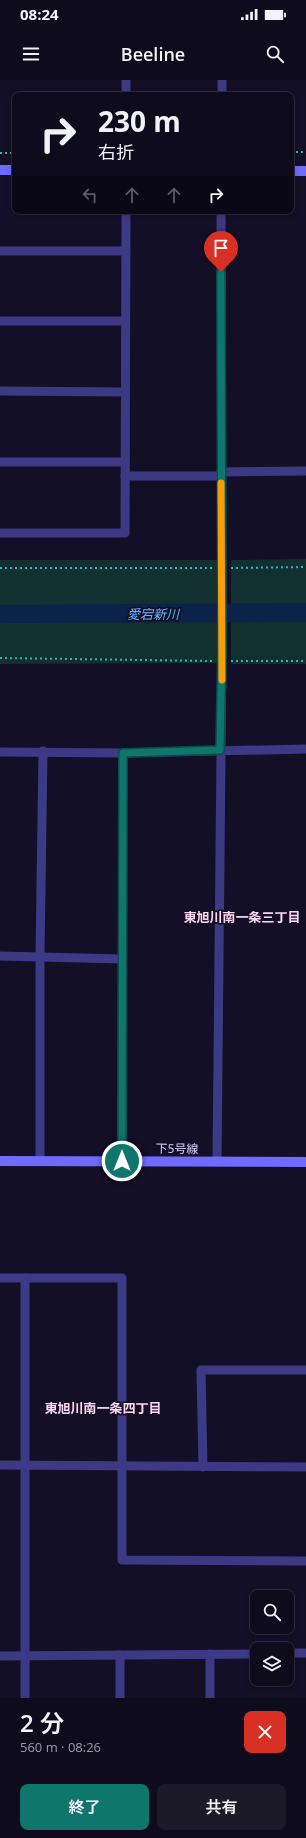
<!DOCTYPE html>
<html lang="ja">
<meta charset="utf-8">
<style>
body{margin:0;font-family:"Open Sans","Noto Sans JP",sans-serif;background:#1c1929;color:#f1f3f6;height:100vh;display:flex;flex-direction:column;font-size:15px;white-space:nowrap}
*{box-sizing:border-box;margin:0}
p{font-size:13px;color:#9b9ba3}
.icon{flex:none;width:22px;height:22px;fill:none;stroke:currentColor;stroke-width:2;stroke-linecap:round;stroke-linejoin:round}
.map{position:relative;height:1618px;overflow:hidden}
.panel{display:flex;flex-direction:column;background:#0e0b1c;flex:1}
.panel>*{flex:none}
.guide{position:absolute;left:12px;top:12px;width:282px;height:122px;border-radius:8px;box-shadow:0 2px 6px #0003,0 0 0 1px #2e2b3b;background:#0e0b1c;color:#f1f3f6;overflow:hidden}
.controls{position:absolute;left:250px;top:1510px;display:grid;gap:8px}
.controls a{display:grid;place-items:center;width:44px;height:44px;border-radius:8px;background:#0e0b1c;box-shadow:0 2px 6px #0003,0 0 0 1px #2e2b3b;font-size:20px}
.pin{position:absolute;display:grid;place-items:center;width:34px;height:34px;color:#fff;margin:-41px -17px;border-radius:50% 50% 50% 0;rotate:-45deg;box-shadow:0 0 4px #0007}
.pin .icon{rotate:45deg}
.me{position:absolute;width:44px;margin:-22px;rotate:0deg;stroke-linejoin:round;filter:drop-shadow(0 0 3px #0008)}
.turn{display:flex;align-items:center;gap:14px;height:84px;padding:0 20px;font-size:18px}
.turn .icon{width:52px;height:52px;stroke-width:2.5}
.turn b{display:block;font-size:28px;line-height:34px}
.lanes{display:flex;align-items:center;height:38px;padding:0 20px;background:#0003;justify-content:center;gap:20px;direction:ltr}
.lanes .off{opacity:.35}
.round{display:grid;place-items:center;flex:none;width:42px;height:42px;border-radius:8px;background:#1c1929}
.summary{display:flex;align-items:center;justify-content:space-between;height:68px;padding:0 20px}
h1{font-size:24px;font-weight:600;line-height:30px}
.action{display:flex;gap:8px;margin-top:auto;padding:8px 20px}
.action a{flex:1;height:46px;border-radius:8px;background:#0f766e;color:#fff;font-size:16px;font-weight:600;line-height:46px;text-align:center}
.action a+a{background:#1c1929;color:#f1f3f6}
.status{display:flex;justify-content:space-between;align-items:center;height:28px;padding:0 20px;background:#0e0b1c;direction:ltr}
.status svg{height:11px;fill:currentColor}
header{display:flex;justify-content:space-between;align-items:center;height:52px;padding:0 20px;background:#0e0b1c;font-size:18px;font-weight:600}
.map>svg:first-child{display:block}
.green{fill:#12302f}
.water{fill:#0c2248}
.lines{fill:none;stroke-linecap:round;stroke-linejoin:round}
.path{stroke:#2fb8b0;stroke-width:2;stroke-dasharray:2 3;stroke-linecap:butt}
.street{stroke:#3d3a85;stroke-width:9}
.secondary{stroke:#6f6bff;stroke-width:10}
.route-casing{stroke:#0a4d48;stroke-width:10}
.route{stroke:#0f766e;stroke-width:7}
.slow{stroke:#f59e0b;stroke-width:7}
.labels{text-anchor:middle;stroke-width:3.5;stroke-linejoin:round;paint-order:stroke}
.street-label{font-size:12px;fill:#d9d4ff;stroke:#130f26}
.water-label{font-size:13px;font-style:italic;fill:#62b6ff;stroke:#130f26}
.neighbourhood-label{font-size:13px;font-weight:bold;fill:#ffd6f0;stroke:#130f26}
</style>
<div class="status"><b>08:24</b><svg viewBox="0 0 49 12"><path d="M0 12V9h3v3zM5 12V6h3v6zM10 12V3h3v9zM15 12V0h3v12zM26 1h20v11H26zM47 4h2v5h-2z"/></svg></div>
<header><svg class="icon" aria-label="menu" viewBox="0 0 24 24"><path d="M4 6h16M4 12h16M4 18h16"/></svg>Beeline<svg class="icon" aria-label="search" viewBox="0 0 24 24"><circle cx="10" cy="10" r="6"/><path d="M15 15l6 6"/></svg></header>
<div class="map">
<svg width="306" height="1618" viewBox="0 0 306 1618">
<rect width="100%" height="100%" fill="#130f26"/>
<g class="green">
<path d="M 306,479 L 306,584 L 231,584 L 231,480 Z"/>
<path d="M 0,480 L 218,480 L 220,583 L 0,584 Z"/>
</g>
<path class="water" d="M 306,523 L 306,542 L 0,543 L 0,525 Z"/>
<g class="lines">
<g class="path">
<path d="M 291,72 L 306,72"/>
<path d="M 0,73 L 15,73"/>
<path d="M 0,488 L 213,488"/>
<path d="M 231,488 L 306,487"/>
<path d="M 0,578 L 213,581"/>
<path d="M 231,581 L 306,581"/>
</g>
<g class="street">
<path d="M 126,15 L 126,0"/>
<path d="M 222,15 L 222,0"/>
<path d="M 0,171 L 126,171"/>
<path d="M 0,241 L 125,241"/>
<path d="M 0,311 L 125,312"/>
<path d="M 0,382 L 125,382"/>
<path d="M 221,392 L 306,391"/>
<path d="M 125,396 L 221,396"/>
<path d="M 0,453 L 125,453 L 126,131"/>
<path d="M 0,672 L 123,673 L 306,669"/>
<path d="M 0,876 L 122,879"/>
<path d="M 40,1081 L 40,876 L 43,671"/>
<path d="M 122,1081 L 123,673"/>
<path d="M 217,1082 L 222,572 L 221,131"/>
<path d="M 0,1198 L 122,1198 L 122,1480 L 306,1481"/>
<path d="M 0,1385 L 306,1387"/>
<path d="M 203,1387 L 201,1290 L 306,1290"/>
<path d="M 287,1573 L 306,1573"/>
<path d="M 0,1576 L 257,1574"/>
<path d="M 25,1618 L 25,1198"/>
<path d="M 120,1618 L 120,1575"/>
<path d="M 210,1618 L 210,1574"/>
</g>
<g class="secondary">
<path d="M 0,90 L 15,90"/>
<path d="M 291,91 L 306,91"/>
<path d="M 0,1081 L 306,1082"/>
</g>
</g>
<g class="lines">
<defs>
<path id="route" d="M 122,1081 L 123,673 L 220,670 L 222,572 L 221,192"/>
</defs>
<use href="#route" class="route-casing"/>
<use href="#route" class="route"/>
<path class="slow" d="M 221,403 L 222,600"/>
</g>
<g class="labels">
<g class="street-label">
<text transform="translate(177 1069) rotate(1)" y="4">下5号線</text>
</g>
<g class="water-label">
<text x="153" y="539">愛宕新川</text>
</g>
<g class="neighbourhood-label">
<text x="242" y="842">東旭川南一条三丁目</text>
<text x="103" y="1333">東旭川南一条四丁目</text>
</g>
</g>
</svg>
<div class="controls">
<a><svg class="icon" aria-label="search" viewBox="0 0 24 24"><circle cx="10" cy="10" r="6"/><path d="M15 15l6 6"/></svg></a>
<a><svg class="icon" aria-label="layers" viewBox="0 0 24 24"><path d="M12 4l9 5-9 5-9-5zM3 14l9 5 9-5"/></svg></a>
</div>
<div class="pin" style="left:221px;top:192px;background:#d93025"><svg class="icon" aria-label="arrive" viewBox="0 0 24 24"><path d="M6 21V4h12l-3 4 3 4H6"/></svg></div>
<svg class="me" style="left:122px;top:1081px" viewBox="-20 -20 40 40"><circle r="17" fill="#0f766e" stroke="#fff" stroke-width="3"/><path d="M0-11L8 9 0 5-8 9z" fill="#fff"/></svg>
<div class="guide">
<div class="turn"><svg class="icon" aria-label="right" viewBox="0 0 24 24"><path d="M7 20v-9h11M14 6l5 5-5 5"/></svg><div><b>230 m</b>右折</div></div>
<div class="lanes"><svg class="icon off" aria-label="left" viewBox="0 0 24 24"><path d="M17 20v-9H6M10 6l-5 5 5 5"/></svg><svg class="icon off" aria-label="ahead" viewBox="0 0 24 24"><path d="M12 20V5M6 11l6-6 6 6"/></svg><svg class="icon off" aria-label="ahead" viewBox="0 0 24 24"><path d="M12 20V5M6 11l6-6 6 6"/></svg><svg class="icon" aria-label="right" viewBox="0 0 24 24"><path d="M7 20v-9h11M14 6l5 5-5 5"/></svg></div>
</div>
</div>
<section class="panel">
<div class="summary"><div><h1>2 分</h1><p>560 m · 08:26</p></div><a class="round" style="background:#d93025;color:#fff"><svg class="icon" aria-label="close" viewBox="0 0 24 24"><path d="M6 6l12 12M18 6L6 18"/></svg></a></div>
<div class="action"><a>終了</a><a>共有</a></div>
</section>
